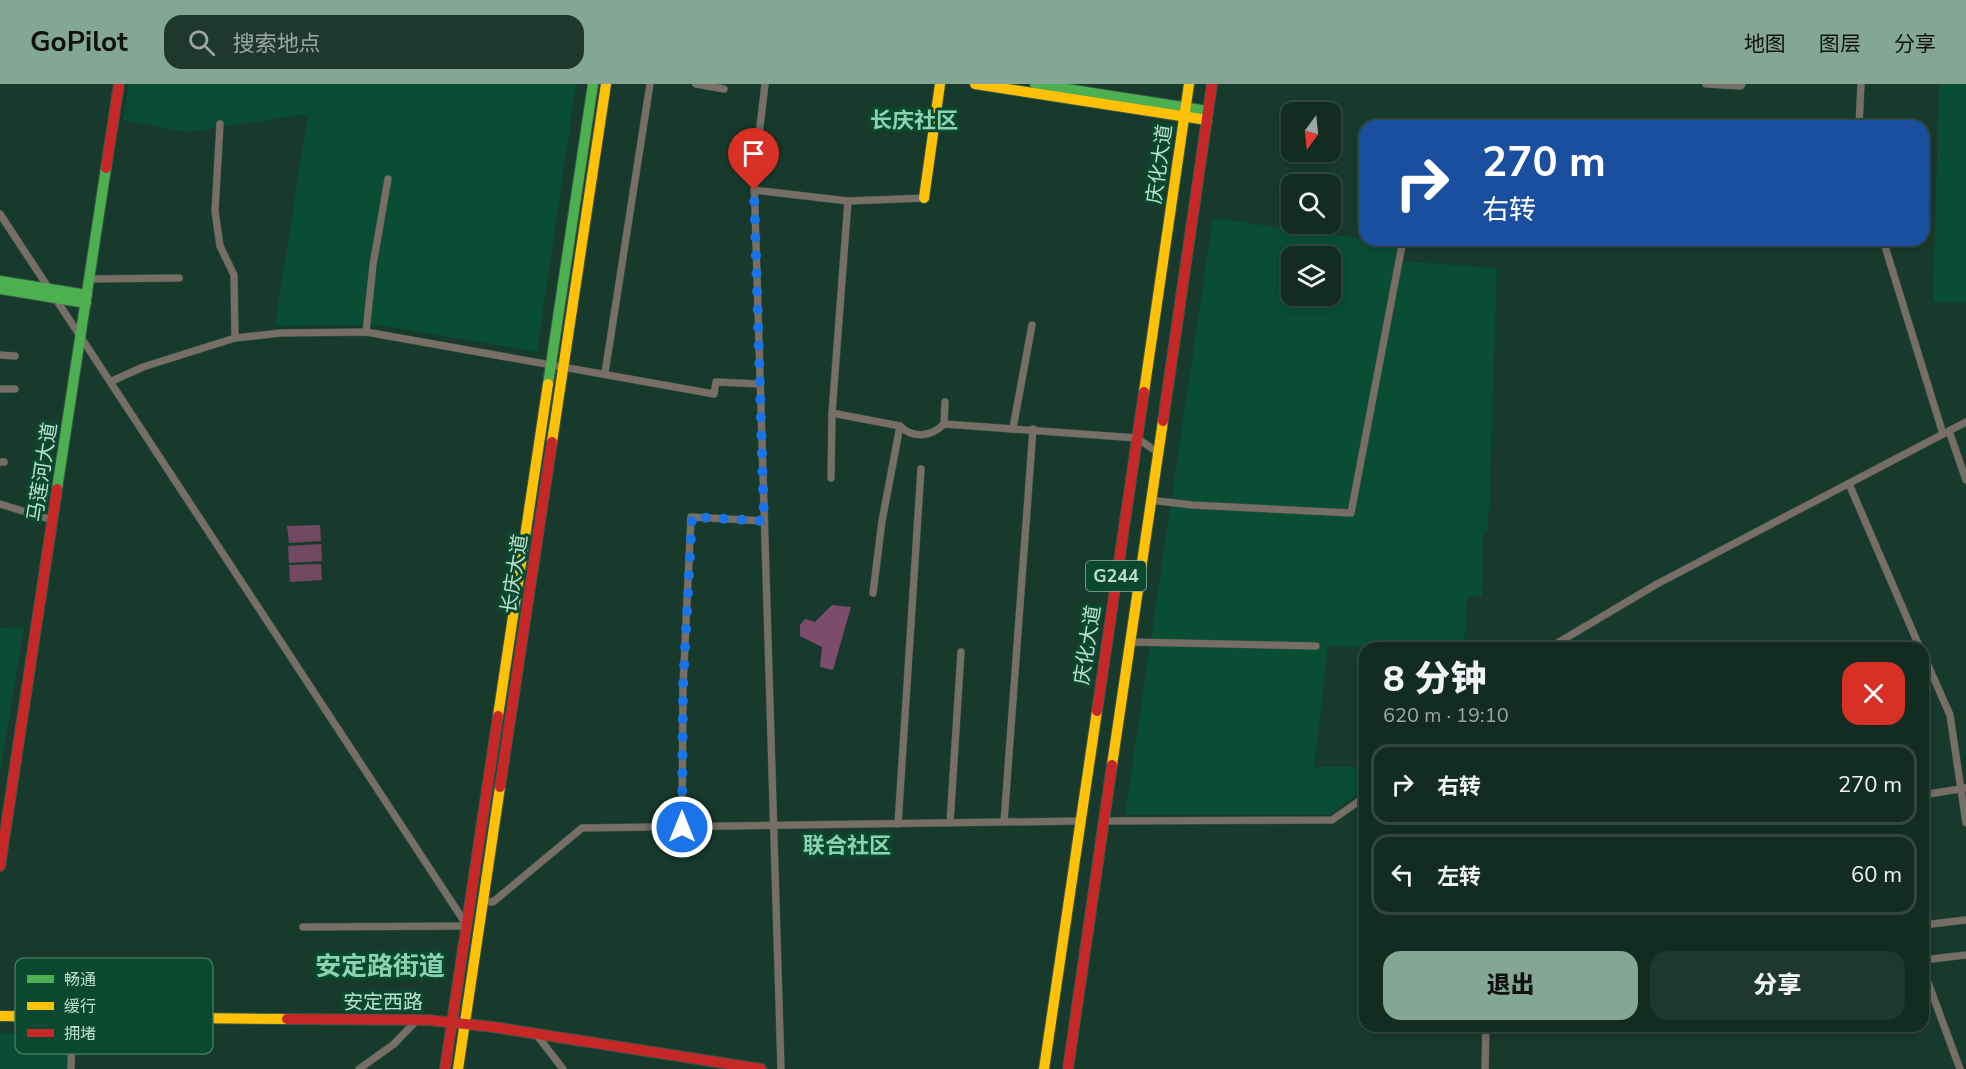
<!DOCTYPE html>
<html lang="zh">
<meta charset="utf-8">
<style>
body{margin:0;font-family:"Nunito Sans","Noto Sans SC",sans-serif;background:#1f382e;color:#f1f3f6;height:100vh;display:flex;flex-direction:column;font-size:22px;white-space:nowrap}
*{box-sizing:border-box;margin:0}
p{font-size:20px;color:#9ca7a5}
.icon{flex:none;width:33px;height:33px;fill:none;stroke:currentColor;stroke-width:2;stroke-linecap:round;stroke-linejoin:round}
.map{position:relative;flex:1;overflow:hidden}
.panel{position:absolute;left:1359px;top:558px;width:570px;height:390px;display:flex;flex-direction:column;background:#122c21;border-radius:18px;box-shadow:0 3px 9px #0003,0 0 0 2px #31483f}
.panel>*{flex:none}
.banner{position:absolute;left:1359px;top:36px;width:570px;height:126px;border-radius:18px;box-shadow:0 3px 9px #0003,0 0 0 2px #31483f;background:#1a4fa0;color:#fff;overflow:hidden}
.needle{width:39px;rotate:195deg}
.buttons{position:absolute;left:1281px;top:18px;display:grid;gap:12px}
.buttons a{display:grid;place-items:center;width:60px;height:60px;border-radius:12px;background:#122c21;box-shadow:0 3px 9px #0003,0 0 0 2px #31483f;font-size:30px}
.pin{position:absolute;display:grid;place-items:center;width:51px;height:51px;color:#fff;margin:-62px -26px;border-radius:50% 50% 50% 0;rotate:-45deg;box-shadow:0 0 6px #0007}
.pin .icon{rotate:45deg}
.me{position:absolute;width:66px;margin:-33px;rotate:0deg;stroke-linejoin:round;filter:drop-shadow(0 0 4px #0008)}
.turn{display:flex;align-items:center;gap:21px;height:126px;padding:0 24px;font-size:27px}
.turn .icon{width:78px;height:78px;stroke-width:2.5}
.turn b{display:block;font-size:42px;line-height:51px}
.round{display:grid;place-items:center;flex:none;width:63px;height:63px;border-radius:18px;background:#1f382e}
.overview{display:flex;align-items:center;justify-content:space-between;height:102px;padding:0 24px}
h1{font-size:36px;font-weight:800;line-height:45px}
.button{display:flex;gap:12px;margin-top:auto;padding:12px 24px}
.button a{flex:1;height:69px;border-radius:18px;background:#83a695;color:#111;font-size:24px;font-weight:800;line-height:69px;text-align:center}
.button a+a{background:#1f382e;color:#f1f3f6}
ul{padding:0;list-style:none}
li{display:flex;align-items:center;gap:18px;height:81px;margin:0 12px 9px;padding:0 12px;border:3px solid #31483f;border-radius:18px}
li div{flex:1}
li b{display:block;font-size:22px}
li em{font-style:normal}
header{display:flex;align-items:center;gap:36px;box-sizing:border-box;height:84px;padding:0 30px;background:#83a695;color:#111}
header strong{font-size:28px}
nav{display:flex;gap:33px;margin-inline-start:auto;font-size:21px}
.search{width:420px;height:54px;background:#1f382e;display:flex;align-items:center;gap:15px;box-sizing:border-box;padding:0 21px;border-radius:18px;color:#9ca7a5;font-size:22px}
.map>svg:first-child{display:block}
.built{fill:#084d34;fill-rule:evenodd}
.green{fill:#724863}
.forest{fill:#7b4c6b}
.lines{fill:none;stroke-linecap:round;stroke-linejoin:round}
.street-casing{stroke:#385548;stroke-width:8}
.fast-casing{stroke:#385548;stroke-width:12}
.slow-casing{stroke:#385548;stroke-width:12}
.jam-casing{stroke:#385548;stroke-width:12}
.street{stroke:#776e66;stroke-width:7}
.fast{stroke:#4caf50;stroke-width:10}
.slow{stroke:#ffc107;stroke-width:10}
.jam{stroke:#c62828;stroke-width:10}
.route{stroke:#1a73e8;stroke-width:10;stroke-dasharray:0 18}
.labels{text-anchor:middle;stroke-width:6;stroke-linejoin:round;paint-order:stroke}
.shield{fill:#0a4830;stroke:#87b29e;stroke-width:1.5}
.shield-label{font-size:18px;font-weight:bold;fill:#bde0cd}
.street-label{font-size:20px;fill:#bde0cd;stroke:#0a4830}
.quarter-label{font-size:22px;font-weight:bold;fill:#89d4af;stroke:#0a4830}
.district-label{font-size:26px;font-weight:bold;fill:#89d4af;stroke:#0a4830}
.key{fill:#0a4830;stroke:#40765f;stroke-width:1.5}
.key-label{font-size:16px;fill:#bde0cd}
</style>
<header>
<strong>GoPilot</strong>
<div class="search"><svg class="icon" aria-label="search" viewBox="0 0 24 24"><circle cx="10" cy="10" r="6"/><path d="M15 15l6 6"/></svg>搜索地点</div>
<nav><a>地图</a><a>图层</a><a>分享</a></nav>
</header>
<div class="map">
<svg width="1966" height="985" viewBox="0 0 1966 985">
<rect width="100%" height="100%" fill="#183a2c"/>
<g class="built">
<path d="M 129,0 L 576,0 L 537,268 L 379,241 L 275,242 L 308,30 L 187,48 L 123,36 Z"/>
<path d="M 1939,0 L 1966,0 L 1966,219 L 1933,218 Z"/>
<path d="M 1213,134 L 1401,160 L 1398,177 L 1497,184 L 1488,446 L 1483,447 L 1482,512 L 1467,513 L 1464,564 L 1328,562 L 1314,683 L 1365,683 L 1365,704 L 1329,731 L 1125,731 ZM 1292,172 L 1330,172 L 1330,212 L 1292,212 Z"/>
<path d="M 24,543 L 0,687 L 0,544 Z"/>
<path d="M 0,949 L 68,952 L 67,985 L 0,985 Z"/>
</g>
<g class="green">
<path d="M 320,441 L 321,457 L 289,459 L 287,442 Z"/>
<path d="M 321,460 L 322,477 L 289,479 L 288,462 Z"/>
<path d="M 321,480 L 322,496 L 290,498 L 289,481 Z"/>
</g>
<path class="forest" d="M 832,521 L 851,523 L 833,586 L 820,583 L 822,563 L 800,552 L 800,541 L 805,535 L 815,538 Z"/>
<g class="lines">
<defs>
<g id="street">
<path d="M 696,0 L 724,5"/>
<path d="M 765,0 L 754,93 L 781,985"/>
<path d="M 1706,0 L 1741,2 L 1742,0"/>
<path d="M 220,40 L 215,127 L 220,162 L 234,191 L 235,254"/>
<path d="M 1859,42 L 1861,0"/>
<path d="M 754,106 L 848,117 L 926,114"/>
<path d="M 0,130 L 466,840"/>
<path d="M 1883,156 L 1943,350"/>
<path d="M 89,195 L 179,194"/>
<path d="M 366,248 L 373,181 L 388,95"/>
<path d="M 0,271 L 15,272"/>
<path d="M 605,289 L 650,0"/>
<path d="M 112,297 L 143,283 L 235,254 L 281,249 L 366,248 L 714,310 L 716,298 L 760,300"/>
<path d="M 0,305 L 15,305"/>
<path d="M 832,329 L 900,342 C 913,355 931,353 944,340 L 945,318"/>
<path d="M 944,340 L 1137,354 L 1157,368"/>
<path d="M 1013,344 L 1032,241"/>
<path d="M 1949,347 L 1966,396"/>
<path d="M 0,378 L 4,378"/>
<path d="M 831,394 L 832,329 L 848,117"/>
<path d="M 1849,400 L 1920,564"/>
<path d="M 1150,416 L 1192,421 L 1351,429 L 1403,156"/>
<path d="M 0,420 L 46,434"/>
<path d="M 873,509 L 882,437 L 900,342"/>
<path d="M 1130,558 L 1316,562"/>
<path d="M 1549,564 L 1657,500 L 1966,338"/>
<path d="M 1923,570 L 1950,631 L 1966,739"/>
<path d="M 1923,711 L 1966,704"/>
<path d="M 1103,737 L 1332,736 L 1365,713"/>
<path d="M 1004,738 L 1033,345"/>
<path d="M 950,739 L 961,568"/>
<path d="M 898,740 L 921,385"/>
<path d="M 682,743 L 683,603 L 691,433 L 764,437"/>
<path d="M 483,817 L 493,818 L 582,744 L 1079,737"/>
<path d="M 1923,841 L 1966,836"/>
<path d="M 303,843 L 467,842"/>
<path d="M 1923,876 L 1966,871"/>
<path d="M 1923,885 L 1960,985"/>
<path d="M 536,950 L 563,985"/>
<path d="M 71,985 L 72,932"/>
<path d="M 359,985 L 394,960 L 417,936"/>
<path d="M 1485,985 L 1486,942"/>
</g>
<g id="fast">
<path d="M 1035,0 L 1208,27"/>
<path d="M 0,197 L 87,211"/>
<path d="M 0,205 L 86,219"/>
<path d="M 548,300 L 593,0"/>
<path d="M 57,405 L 106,84"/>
</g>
<g id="slow">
<path d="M 975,0 L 1207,36"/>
<path d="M 924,114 L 940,0"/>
<path d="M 1144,308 L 1189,0"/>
<path d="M 552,358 L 606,0"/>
<path d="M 498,632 L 548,300"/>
<path d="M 1112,681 L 1163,337"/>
<path d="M 0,932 L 287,935"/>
<path d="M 458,985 L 500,703"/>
<path d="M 1044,985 L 1097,627"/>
</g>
<g id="jam">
<path d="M 106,84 L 119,0"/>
<path d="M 1163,337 L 1212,0"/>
<path d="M 1097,627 L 1144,308"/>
<path d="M 500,703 L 552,358"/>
<path d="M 0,782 L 57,405"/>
<path d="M 287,935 L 428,936 L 493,943 L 761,985"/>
<path d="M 445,985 L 498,632"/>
<path d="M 1068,985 L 1112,681"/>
</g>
</defs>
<use href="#street" class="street-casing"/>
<use href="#fast" class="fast-casing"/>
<use href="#slow" class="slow-casing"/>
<use href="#jam" class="jam-casing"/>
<use href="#street" class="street"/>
<use href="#fast" class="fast"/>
<use href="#slow" class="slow"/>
<use href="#jam" class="jam"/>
</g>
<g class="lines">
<path class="route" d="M 682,743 L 683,603 L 692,433 L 764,437 L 754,106"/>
</g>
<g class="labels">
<rect class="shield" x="1086" y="477" width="60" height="30" rx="4.5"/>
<g class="shield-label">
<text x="1116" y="498">G244</text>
</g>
<g class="street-label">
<text transform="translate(1159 80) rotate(-82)" y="7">庆化大道</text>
<text transform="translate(42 388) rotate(-81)" y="7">马莲河大道</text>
<text transform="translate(514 490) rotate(-81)" y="7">长庆大道</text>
<text transform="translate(1087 561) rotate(-81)" y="7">庆化大道</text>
<text x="383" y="925">安定西路</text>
</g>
<g class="quarter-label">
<text x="914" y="44">长庆社区</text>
<text x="847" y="769">联合社区</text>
</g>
<g class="district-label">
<text x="380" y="891">安定路街道</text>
</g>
</g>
<rect x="15" y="874" width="198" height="96" rx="9" class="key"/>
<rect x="27" y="891" width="27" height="8" fill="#4caf50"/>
<rect x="27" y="918" width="27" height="8" fill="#ffc107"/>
<rect x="27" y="945" width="27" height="8" fill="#c62828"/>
<g class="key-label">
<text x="64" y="901">畅通</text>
<text x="64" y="928">缓行</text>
<text x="64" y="955">拥堵</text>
</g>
</svg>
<div class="buttons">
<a><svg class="needle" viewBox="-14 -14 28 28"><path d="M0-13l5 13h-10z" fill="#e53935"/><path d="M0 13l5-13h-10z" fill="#9ca7a5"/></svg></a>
<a><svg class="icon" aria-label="search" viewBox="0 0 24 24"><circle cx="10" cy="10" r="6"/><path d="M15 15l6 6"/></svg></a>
<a><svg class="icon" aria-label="layers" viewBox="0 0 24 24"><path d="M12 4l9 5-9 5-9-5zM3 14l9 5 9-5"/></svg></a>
</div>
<div class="pin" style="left:754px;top:106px;background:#d93025"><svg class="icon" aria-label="arrive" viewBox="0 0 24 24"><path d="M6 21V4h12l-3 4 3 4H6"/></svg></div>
<svg class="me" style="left:682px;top:743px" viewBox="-20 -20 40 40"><circle r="17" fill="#1a73e8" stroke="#fff" stroke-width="3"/><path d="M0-11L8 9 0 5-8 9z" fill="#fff"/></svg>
<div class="banner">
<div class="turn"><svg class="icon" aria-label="right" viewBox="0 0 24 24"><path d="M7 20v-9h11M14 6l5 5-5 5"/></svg><div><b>270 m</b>右转</div></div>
</div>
<section class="panel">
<div class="overview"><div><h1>8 分钟</h1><p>620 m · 19:10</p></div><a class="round" style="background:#d93025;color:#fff"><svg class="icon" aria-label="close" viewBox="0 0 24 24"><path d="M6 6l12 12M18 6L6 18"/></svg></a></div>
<ul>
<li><svg class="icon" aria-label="right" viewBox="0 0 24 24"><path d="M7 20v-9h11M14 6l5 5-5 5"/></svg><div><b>右转</b></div><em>270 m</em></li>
<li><svg class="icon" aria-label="left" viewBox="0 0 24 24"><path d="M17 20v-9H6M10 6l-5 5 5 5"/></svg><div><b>左转</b></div><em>60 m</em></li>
</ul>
<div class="button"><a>退出</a><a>分享</a></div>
</section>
</div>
